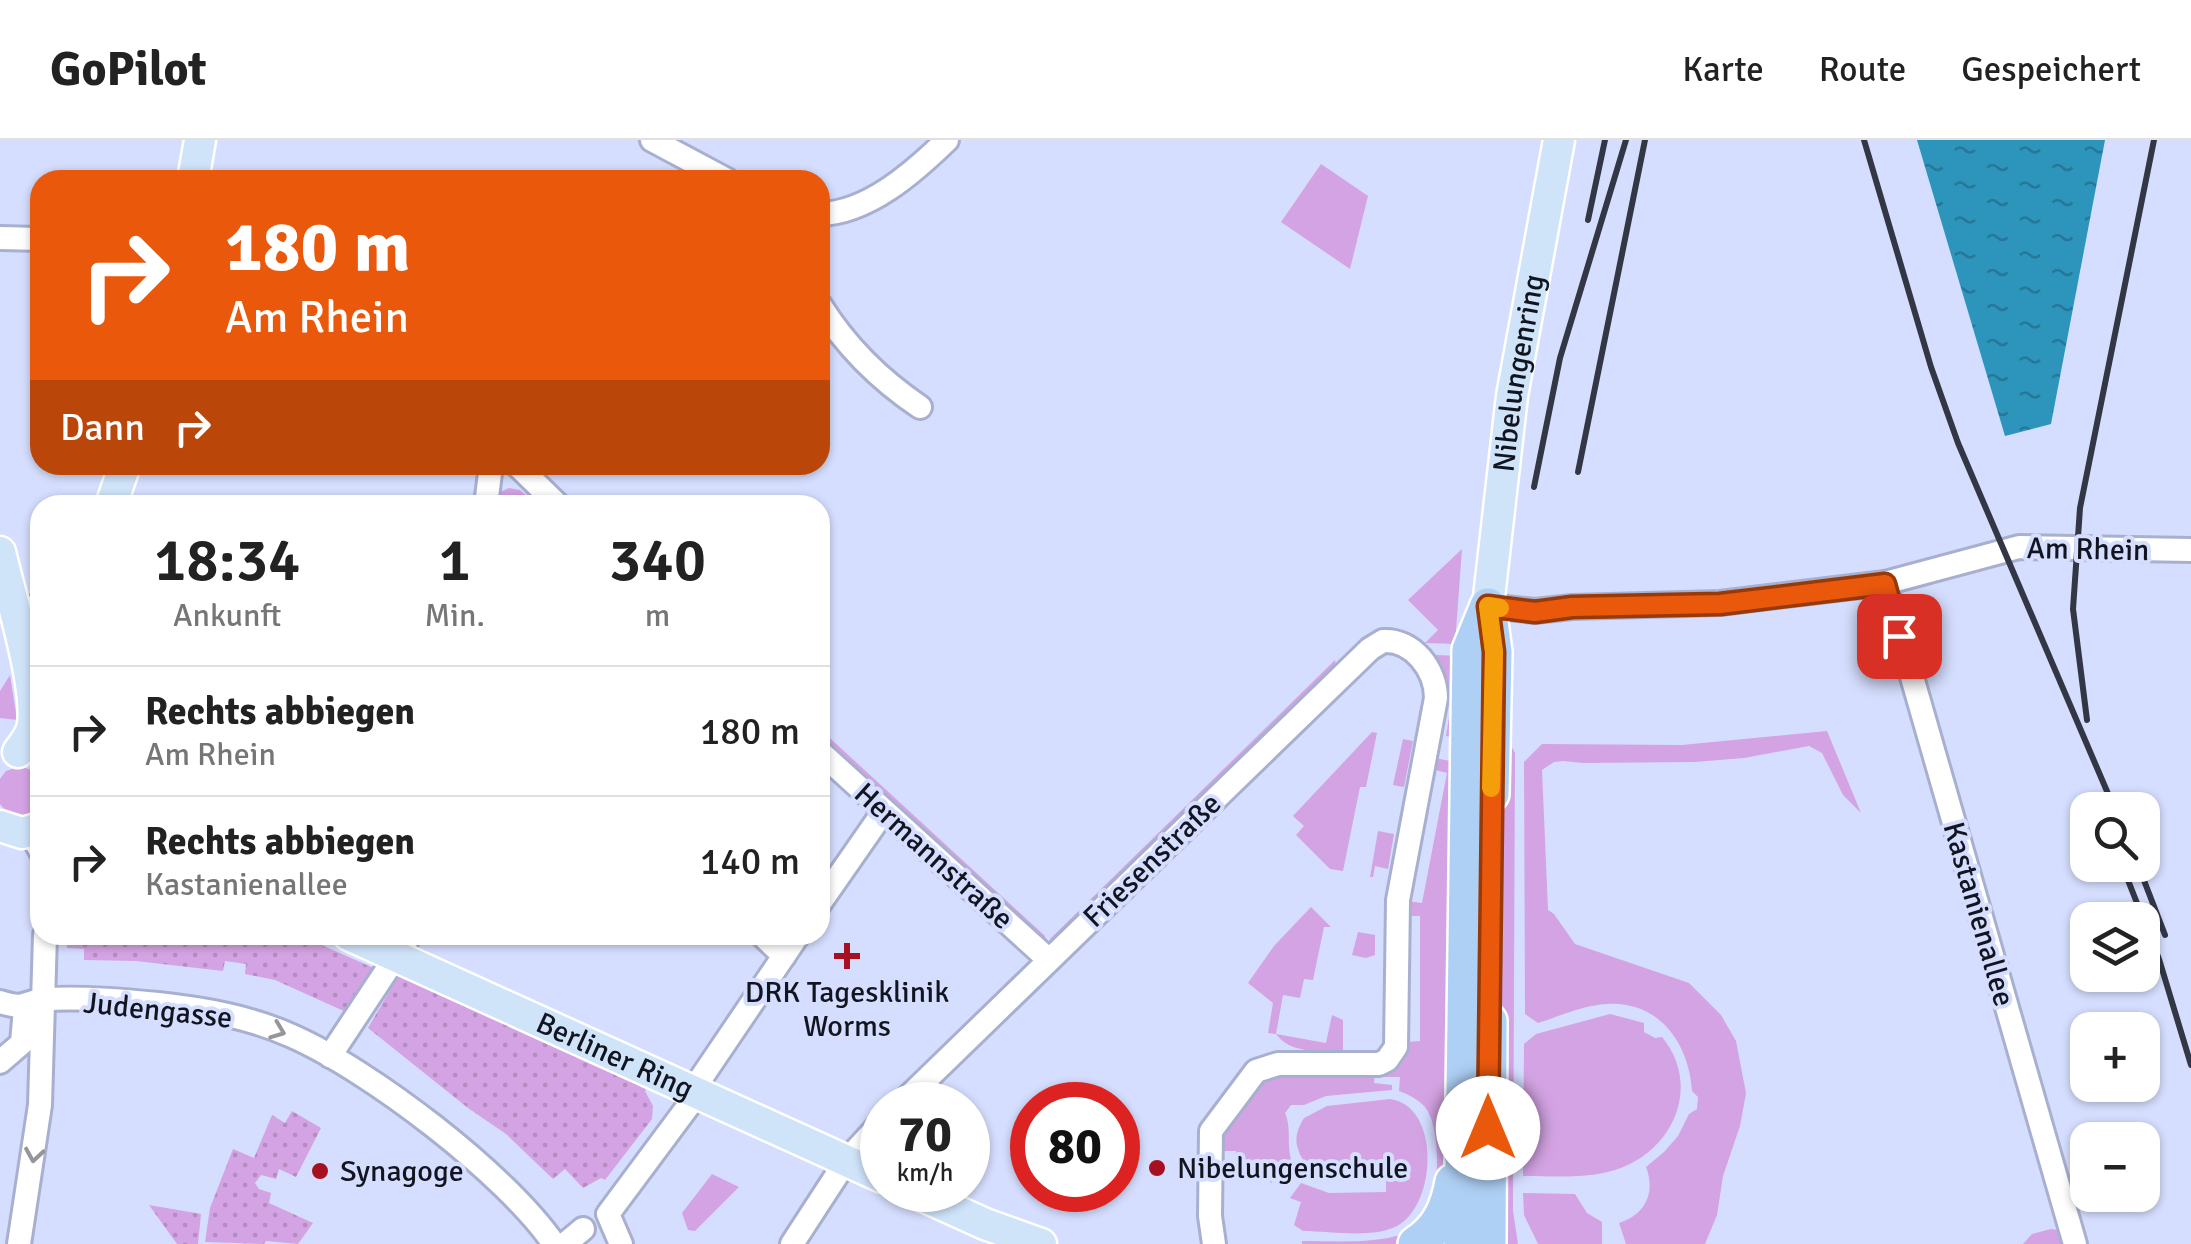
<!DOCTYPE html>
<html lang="de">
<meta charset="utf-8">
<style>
body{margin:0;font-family:Signika,sans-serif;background:#f6f6f6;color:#222;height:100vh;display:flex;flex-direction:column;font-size:38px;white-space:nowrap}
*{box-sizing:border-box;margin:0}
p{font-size:32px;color:#767676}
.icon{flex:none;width:55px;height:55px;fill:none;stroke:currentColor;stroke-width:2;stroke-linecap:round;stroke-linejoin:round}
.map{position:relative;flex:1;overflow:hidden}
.details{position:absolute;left:30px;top:355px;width:800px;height:450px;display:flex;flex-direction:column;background:#fff;border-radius:30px;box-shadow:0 2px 8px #0004}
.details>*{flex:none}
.top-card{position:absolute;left:30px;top:30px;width:800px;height:305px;border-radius:30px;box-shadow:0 2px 8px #0004;background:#ea580c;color:#fff;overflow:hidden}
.buttons{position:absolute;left:2070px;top:652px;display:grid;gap:20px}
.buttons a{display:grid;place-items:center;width:90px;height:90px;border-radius:20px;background:#fff;box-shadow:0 2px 8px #0004;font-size:50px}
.speed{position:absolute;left:860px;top:942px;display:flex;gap:20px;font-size:50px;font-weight:700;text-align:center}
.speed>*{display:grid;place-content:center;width:130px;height:130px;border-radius:50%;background:#fff;box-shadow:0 2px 8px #0004;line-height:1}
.speed small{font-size:25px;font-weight:400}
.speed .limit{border:15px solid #d22;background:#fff;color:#111}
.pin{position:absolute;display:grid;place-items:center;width:85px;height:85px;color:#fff;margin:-42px;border-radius:20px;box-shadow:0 5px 15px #0006}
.me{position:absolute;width:110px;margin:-55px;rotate:0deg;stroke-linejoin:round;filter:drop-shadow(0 0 8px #0008)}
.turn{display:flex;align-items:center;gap:35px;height:210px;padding:0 30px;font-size:45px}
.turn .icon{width:130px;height:130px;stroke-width:2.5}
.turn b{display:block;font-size:70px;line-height:85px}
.then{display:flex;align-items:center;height:95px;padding:0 30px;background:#0003;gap:20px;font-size:38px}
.eta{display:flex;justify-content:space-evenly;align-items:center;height:170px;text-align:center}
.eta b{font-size:60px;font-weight:600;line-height:70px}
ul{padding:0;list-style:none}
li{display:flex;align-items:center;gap:30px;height:130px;padding:0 30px;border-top:2px solid #e0e0e0}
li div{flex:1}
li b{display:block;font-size:38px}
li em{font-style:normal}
header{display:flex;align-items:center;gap:60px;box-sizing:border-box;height:140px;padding:0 50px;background:#fff;border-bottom:2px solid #e0e0e0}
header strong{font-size:48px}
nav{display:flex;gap:55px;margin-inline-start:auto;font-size:35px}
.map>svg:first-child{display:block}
.grass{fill:#d4a3e3}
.park{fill:url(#park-dots)}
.water{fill:url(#water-ripples)}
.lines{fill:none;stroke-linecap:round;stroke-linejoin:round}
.minor-casing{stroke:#a8b0cf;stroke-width:28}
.major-casing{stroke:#fff;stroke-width:35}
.highway-casing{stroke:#fff;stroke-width:40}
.minor{stroke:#fff;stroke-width:22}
.major{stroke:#cfe3f9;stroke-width:30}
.highway{stroke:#afd0f5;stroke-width:35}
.rail{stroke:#333745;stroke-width:6}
.oneway{stroke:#94969b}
.route-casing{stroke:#983908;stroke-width:25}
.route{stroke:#ea580c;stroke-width:18}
.slow{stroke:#f59e0b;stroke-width:18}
.poi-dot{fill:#a71020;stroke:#d5defe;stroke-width:4}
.labels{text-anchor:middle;stroke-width:8;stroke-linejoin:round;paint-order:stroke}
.street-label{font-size:30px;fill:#121520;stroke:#d5defe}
.poi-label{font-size:30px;fill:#121520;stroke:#d5defe;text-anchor:start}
</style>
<header>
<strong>GoPilot</strong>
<nav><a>Karte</a><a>Route</a><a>Gespeichert</a></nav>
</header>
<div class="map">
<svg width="2191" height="1104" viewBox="0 0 2191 1104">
<defs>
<pattern id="park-dots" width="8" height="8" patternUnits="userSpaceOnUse" patternTransform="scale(2.5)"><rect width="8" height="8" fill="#d4a3e3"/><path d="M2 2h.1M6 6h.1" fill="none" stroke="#b58bc2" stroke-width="1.8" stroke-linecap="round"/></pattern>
<pattern id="water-ripples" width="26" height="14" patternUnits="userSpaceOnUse" patternTransform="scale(2.5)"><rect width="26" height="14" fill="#2d94bc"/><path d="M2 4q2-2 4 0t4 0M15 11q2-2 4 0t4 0" fill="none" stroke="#257898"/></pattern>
</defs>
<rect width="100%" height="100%" fill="#d5defe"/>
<g class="grass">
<path d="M 1321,24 L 1368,56 L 1350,129 L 1281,82 Z"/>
<path d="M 509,348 L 520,350 L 537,365 L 494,365 L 500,352 Z"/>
<path d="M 1462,409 L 1455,504 L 1425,503 L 1438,490 L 1408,460 Z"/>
<path d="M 1435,515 L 1463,516 L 1447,852 L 1445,1047 L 1403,1104 L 1302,1104 L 1302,1101 C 1331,1101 1376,1104 1403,1094 C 1416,1086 1427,1073 1432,1059 C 1440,1038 1439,984 1425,967 C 1418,959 1409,955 1399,951 L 1400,937 L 1383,937 L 1406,908 L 1407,902 L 1420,901 L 1420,776 L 1405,776 L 1407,761 L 1422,763 L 1447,633 L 1432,629 L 1435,618 L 1450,621 L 1454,598 L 1446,596 C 1452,564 1453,543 1435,515 Z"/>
<path d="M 1335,520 L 1336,526 L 1050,802 L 1050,799 Z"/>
<path d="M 10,535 L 17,580 L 0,578 L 0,551 Z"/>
<path d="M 820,589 L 1045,796 L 1046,802 L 820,594 Z"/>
<path d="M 1827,591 L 1861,673 L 1843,655 L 1822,613 L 1809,606 L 1744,618 L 1695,622 L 1583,623 L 1563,621 L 1554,622 L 1542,630 L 1548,770 L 1554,774 L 1575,804 L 1689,843 L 1721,875 L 1736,901 L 1746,953 L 1740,986 L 1723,1036 L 1717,1075 L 1705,1104 L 1626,1104 L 1619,1083 C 1645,1075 1656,1053 1646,1027 L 1664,1012 L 1678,996 L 1689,974 L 1697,969 L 1698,957 L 1692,951 C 1689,904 1660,861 1607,864 C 1584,865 1560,876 1538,883 L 1525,874 L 1524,622 L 1542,604 L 1682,605 Z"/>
<path d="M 1372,592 L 1377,593 L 1366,647 L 1360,647 L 1343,731 L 1330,729 L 1296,695 L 1304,686 L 1293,676 Z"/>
<path d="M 1403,599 L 1413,601 L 1404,647 L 1393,645 Z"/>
<path d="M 1502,604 L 1510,604 L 1515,613 L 1513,1071 L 1518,1104 L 1497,1104 Z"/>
<path d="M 21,626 L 40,634 L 40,669 C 26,680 10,678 0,664 L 0,639 L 6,631 Z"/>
<path d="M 1378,691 L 1394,694 L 1388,729 L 1375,726 L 1373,737 L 1370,737 Z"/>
<path d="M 1311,767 L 1331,787 L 1324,787 L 1313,840 L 1304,839 L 1300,858 L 1283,855 L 1276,894 L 1326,903 L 1332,875 L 1343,880 L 1343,911 C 1319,910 1292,915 1276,894 L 1268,893 L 1273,863 L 1248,843 L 1274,806 Z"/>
<path d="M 1358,792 L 1375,795 L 1375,815 L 1366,818 L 1352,815 Z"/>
<path d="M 1610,874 L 1644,883 L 1644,892 L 1655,898 L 1662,897 C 1702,945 1674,1012 1615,1030 C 1587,1039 1553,1036 1523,1036 L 1524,904 L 1536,894 Z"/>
<path d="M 1375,933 L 1374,943 L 1392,945 L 1392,950 L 1326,956 L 1304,965 L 1291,965 L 1285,973 C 1293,991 1284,1008 1295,1029 L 1271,1043 L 1267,1033 L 1242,1041 L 1236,1011 L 1218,1011 L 1218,1000 L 1257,942 L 1268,935 Z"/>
<path d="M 1390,959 C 1441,966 1437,1065 1397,1086 C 1372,1099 1331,1091 1303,1091 L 1294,1085 L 1301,1062 L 1290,1058 L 1301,1043 L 1329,1053 L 1386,1052 L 1386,1035 C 1358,1035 1308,1045 1298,1009 C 1294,997 1298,988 1304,978 L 1327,966 Z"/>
<path d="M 712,1034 L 739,1047 L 695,1091 L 688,1090 L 682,1073 Z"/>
<path d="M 1523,1053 L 1575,1054 L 1587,1073 L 1602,1082 L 1602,1104 L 1538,1104 L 1524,1075 Z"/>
<path d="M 2051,1089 L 2059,1090 L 2068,1104 L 2023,1104 L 2032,1094 Z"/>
</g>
<g class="park">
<path d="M 67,795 L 299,795 L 376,829 L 346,872 L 275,840 L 245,834 L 246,824 L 225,821 L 223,831 L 136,821 L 84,820 L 84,809 L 67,808 Z"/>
<path d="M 399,835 L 648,944 L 645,951 L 653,966 L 652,979 L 605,1040 L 601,1038 L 583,1048 L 565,1029 L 553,1039 L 506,994 L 468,968 L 368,888 Z"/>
<path d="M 292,971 L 321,988 L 296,1037 L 279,1029 L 276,1039 L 261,1035 L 255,1043 L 259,1049 L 271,1053 L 269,1063 L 313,1083 L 298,1104 L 266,1101 L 264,1104 L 205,1102 L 210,1068 L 233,1009 L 254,1018 L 272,975 L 285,983 Z"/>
<path d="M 149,1065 L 201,1074 L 198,1104 L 177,1104 Z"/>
</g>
<path class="water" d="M 1917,0 L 2105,0 L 2051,284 L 2005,296 Z"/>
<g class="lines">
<defs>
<g id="minor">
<path d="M 652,0 L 727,40"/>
<path d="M 820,74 C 868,73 914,32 947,0"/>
<path d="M 0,98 L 40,99"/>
<path d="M 820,165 C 845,205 880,240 920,267"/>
<path d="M 517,325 L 558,365"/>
<path d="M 486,365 L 491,325"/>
<path d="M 1885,443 L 2075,1104"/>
<path d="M 11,457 L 20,465 L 40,472"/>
<path d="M 1488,466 L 1535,471 L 1572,467 L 1720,463 L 1885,443 L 2019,407 L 2191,410"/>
<path d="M 820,612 L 1049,820"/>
<path d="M 30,692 L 40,710"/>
<path d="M 820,763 L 884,671"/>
<path d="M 762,795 L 784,816"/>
<path d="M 0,862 C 27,870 20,863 43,860 C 73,856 127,861 158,864 C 204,869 250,877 292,896 C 371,931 506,1034 554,1104"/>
<path d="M 330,916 L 410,795"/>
<path d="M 0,922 L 22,903 L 25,868"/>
<path d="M 693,950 L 798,795"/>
<path d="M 900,965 L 1370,509 L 1383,501 C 1413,499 1436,530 1436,558 L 1398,760 L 1396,907 L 1387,920 L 1379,924 L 1278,924 L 1256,931 L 1211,991 L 1210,1076 L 1214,1104"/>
<path d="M 19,1104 L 40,965 L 45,795"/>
<path d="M 565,1104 L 583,1089"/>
<path d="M 621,1104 L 608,1074 L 698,953"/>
<path d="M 792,1104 L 846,1021 L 882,982"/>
</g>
<g id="major">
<path d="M 193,40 L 200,0"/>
<path d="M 111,365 L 125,325"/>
<path d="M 0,412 C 10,455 38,544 33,584 C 32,594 24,604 18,612"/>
<path id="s1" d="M 1488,466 L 1512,256 L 1559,0"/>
<path d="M 0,686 L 22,693 L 40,688"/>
<path id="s2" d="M 349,795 L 882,1037"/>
<path d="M 910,1050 L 985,1084 L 1041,1104"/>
</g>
<g id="highway">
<path d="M 1488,467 L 1494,512 L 1491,654"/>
<path d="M 1416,1104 C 1439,1089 1448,1069 1453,1042"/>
<path d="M 1462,1104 L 1470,510 L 1488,466"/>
<path d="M 1488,1104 L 1489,881"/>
</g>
</defs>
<use href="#minor" class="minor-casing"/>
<use href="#major" class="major-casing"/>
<use href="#highway" class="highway-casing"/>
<use href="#minor" class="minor"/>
<use href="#major" class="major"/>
<use href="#highway" class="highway"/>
<g class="rail">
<path d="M 1864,0 L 1931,227 L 1958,303 L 2115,670"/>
<path d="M 1588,80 L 1605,0"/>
<path d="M 1578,332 L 1645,0"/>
<path d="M 1534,347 L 1560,218 L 1626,0"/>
<path d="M 2087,580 L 2073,469 L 2080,368 L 2154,0"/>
<path d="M 2122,725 L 2159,819 L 2191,925"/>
<path d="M 2140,730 L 2165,795"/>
</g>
</g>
<defs><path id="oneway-chevron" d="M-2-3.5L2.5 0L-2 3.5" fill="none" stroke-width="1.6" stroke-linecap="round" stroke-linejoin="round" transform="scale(2.5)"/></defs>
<g class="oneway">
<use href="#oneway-chevron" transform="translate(278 891) rotate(21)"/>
<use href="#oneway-chevron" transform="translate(34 1015) rotate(99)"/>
</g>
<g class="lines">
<defs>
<path id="route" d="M 1488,988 L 1494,512 L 1488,466 L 1535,472 L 1572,467 L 1720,464 L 1885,444 L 1899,496"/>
</defs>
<use href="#route" class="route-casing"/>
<use href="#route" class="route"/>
<path class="slow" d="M 1491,648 L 1494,512 L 1488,466 L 1500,468"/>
</g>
<g class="poi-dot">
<path d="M842 801h10v10h10v10h-10v10h-10v-10h-10v-10h10z"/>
<circle cx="1157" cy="1028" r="10"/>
<circle cx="320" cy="1031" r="10"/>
</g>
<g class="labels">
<g class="street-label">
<text dy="10" stroke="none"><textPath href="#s1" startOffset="235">Nibelungenring</textPath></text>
<text transform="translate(2088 409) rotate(1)" y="10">Am Rhein</text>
<text transform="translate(934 716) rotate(42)" y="10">Hermannstraße</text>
<text transform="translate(1152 720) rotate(-44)" y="10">Friesenstraße</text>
<text transform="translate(1979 774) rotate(74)" y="10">Kastanienallee</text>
<text transform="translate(158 870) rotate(6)" y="10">Judengasse</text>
<text dy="10" stroke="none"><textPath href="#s2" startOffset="292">Berliner Ring</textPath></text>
</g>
<g class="poi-label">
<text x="847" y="862" text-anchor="middle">DRK Tagesklinik<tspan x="847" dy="34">Worms</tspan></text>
<text x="1177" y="1038">Nibelungenschule</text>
<text x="340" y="1041">Synagoge</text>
</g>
</g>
</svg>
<div class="buttons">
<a><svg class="icon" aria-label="search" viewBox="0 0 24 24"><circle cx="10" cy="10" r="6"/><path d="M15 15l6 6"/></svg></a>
<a><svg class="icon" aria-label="layers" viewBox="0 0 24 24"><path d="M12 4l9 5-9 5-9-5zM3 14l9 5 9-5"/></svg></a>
<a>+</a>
<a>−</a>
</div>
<div class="speed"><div>70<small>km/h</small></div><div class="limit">80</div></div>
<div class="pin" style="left:1899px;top:496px;background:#d93025"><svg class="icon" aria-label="arrive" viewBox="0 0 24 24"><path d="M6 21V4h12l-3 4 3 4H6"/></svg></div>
<svg class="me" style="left:1488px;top:988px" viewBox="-20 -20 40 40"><circle r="19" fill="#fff"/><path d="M0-13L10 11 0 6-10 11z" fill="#ea580c"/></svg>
<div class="top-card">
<div class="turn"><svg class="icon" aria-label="right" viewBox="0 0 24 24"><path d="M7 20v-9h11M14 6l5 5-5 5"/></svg><div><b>180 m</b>Am Rhein</div></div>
<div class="then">Dann<svg class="icon" aria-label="right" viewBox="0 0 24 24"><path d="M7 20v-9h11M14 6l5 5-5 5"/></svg></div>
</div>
<section class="details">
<div class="eta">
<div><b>18:34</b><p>Ankunft</p></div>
<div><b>1</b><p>Min.</p></div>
<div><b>340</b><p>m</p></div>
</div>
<ul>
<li><svg class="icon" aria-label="right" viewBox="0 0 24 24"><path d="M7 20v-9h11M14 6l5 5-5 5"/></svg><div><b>Rechts abbiegen</b><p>Am Rhein</p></div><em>180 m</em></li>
<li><svg class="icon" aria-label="right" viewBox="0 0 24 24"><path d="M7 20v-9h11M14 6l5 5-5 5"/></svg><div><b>Rechts abbiegen</b><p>Kastanienallee</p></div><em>140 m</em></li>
</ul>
</section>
</div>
